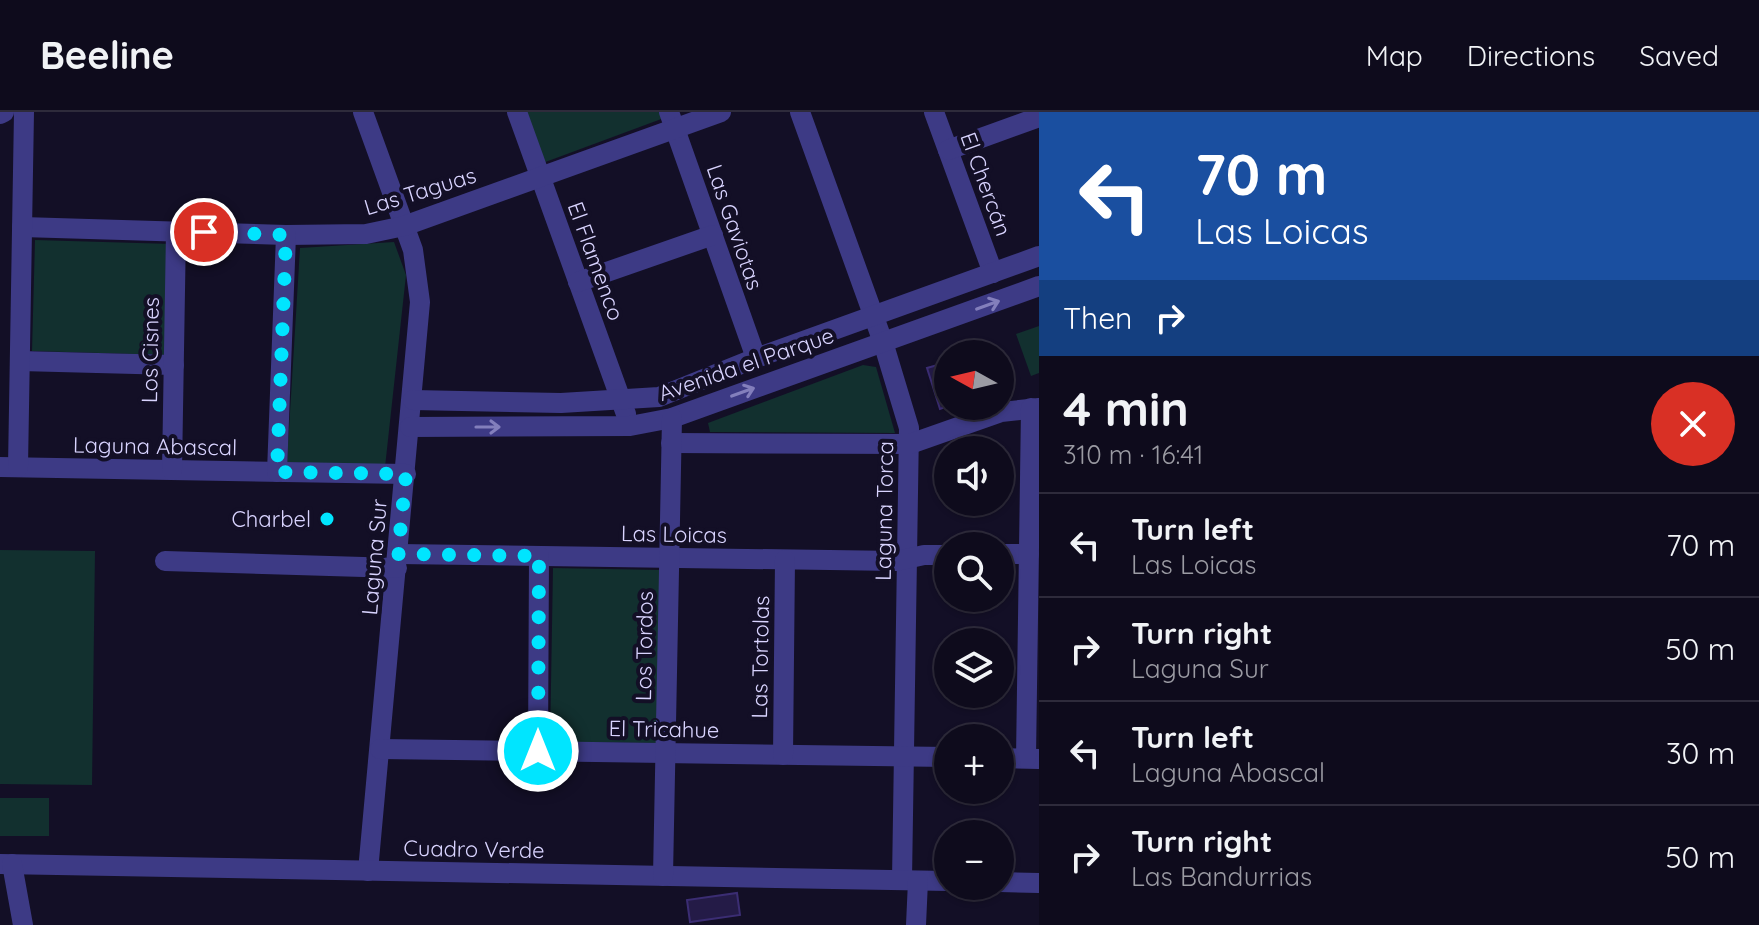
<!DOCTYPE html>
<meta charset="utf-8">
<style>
body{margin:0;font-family:Quicksand,sans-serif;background:#1c1929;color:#f1f3f6;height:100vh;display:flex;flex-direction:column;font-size:30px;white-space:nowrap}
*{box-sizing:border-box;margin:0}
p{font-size:26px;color:#9b9ba3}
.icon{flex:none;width:44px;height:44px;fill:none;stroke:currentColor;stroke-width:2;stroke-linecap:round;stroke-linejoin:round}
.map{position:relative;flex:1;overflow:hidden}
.panel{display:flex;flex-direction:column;background:#0e0b1c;width:720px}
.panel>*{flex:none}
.hud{background:#1a4fa0;color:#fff;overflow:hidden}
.needle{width:52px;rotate:278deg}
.fabs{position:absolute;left:934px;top:228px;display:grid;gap:16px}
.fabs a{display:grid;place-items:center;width:80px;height:80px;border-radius:50%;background:#0e0b1c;box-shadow:0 2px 6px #0004,0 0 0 2px #2e2b3b;font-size:40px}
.pin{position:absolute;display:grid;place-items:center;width:68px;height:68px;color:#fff;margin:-34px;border:4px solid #fff;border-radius:50%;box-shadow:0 2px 8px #0007}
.me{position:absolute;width:88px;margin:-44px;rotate:0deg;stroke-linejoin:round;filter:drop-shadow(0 0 6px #0008)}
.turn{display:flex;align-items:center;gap:28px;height:168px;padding:0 24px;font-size:36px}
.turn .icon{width:104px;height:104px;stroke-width:2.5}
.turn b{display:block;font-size:56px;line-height:68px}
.then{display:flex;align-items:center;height:76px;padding:0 24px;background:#0003;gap:16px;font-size:30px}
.round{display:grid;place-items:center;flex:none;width:84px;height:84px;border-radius:42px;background:#1c1929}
.overview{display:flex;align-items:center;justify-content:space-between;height:136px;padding:0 24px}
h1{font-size:48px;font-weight:800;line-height:60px}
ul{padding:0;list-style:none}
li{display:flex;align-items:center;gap:24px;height:104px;padding:0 24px;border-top:2px solid #2e2b3b}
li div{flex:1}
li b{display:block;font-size:30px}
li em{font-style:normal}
header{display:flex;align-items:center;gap:48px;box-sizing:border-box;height:112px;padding:0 40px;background:#0e0b1c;border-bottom:2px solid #2e2b3b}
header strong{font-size:38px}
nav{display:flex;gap:44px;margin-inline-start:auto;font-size:28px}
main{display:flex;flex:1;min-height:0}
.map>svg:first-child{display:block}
.green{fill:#12302f}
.building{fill:#241b47;stroke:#3b2d73;stroke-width:2}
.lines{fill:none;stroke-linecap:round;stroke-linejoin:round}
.minor{stroke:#3d3a85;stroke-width:20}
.oneway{stroke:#837fbc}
.route{stroke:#00e5ff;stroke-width:14;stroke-dasharray:0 25.2}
.poi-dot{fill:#00e5ff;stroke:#130f26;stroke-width:3}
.labels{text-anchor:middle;stroke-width:8;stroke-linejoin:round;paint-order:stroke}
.street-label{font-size:22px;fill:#d9d4ff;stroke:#130f26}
.poi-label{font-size:22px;fill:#d9d4ff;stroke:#130f26;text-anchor:end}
</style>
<header>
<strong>Beeline</strong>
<nav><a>Map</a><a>Directions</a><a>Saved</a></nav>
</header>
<main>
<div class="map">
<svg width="1039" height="813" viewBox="0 0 1039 813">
<rect width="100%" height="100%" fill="#130f26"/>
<g class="green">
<path d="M 521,0 L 662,0 L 664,6 L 540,52 Z"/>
<path d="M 35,128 L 172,132 L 169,243 L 32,239 Z"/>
<path d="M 394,130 L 406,163 L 385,355 L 287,350 L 300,136 Z"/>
<path d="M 1039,214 L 1039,261 L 1031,264 L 1016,222 Z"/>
<path d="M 863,253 L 876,255 L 895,321 L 710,320 L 708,311 Z"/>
<path d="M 0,438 L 95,439 L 92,673 L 0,672 Z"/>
<path d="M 553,456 L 660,458 L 658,631 L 550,630 Z"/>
<rect x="0" y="686" width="49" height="38"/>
</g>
<g class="building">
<path d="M 992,236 L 994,242 L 973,242 Z"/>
<path d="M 948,250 L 948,294 L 940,297 L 927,256 Z"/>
<path d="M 737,781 L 740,803 L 690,810 L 687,788 Z"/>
</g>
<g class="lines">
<g class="minor">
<path d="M 363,0 L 413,138 L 420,190 L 368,759"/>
<path d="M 517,0 L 626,302"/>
<path d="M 669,0 L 756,246"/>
<path d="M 800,0 L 883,230 L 909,316 L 902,768"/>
<path d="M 934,0 L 993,161"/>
<path d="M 0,2 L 4,0"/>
<path d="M 948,38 L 1039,5"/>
<path d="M 22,115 L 286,123 L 366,122 L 404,114 L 721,0"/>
<path d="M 578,170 L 713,123"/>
<path d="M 20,249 L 174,253"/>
<path d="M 413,288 L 561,291 L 659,285 L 756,246 L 1039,144"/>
<path d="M 410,315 L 630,314 L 672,306 L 1039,174"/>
<path d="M 671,331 L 910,332 L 1001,300 L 1039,296"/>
<path d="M 0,355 L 406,362"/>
<path d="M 18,355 L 24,0"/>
<path d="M 172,358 L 176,119"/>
<path d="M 277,360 L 286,123"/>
<path d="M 398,442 L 897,449 L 924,443 L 948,443"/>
<path d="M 1000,442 L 1029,442"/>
<path d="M 165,449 L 397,456"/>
<path d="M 380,637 L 948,645"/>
<path d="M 538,639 L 539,444"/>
<path d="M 783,643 L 785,448"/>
<path d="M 1000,646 L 1039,647"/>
<path d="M 1026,646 L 1031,296"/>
<path d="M 0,752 L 948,769"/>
<path d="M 12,752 L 23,813"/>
<path d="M 663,764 L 672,306"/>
<path d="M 1000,770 L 1039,771"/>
<path d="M 916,813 L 918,769"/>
</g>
</g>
<defs><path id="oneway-shaft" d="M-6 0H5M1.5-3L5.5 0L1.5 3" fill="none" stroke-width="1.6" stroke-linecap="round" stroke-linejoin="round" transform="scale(2)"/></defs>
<g class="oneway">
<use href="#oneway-shaft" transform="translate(988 193) rotate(-20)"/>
<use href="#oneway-shaft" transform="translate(743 280) rotate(-20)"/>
<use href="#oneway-shaft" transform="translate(488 315)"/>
</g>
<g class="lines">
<path class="route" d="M 204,120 L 286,123 L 277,360 L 406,362 L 398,442 L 539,444 L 538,639"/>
</g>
<circle class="poi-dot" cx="327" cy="407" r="8"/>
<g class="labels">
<g class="street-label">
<text transform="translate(986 72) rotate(70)" y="8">El Chercán</text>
<text transform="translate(420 79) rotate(-17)" y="8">Las Taguas</text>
<text transform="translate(735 115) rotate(71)" y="8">Las Gaviotas</text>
<text transform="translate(596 149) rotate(70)" y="8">El Flamenco</text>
<text transform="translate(150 238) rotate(-89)" y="8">Los Cisnes</text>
<text transform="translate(746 252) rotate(-19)" y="8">Avenida el Parque</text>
<text transform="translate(155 334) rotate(1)" y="8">Laguna Abascal</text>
<text transform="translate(884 399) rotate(-89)" y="8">Laguna Torca</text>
<text transform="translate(674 422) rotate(1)" y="8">Las Loicas</text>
<text transform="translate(374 445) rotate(-85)" y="8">Laguna Sur</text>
<text transform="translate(644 534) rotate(-89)" y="8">Los Tordos</text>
<text transform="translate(760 545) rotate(-89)" y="8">Las Tortolas</text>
<text transform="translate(664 617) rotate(1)" y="8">El Tricahue</text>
<text transform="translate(474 737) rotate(1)" y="8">Cuadro Verde</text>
</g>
<g class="poi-label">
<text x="311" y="415">Charbel</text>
</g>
</g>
</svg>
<div class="fabs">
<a><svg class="needle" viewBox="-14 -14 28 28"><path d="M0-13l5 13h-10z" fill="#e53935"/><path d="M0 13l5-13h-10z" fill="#9b9ba3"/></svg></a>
<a><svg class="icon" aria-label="sound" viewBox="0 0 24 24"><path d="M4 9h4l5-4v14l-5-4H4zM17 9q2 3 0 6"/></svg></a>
<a><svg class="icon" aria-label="search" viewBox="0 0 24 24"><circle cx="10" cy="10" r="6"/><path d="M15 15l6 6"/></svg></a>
<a><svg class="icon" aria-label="layers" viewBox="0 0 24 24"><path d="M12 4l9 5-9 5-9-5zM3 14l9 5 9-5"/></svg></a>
<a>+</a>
<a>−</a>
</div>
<div class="pin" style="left:204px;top:120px;background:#d93025"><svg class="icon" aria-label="arrive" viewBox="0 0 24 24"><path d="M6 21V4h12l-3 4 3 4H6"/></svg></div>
<svg class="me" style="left:538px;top:639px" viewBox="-20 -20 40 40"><circle r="17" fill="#00e5ff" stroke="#fff" stroke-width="3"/><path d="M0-11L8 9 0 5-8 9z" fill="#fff"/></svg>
</div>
<section class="panel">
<div class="hud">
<div class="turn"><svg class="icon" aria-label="left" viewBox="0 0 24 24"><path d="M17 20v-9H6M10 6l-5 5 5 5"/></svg><div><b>70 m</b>Las Loicas</div></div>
<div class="then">Then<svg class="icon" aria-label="right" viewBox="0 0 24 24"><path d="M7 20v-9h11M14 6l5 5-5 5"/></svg></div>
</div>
<div class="overview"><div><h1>4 min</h1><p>310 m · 16:41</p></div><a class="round" style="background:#d93025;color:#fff"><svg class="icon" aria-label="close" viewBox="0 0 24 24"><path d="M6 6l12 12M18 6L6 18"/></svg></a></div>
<ul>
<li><svg class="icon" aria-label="left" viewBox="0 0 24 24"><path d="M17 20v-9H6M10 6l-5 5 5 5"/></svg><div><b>Turn left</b><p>Las Loicas</p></div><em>70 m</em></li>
<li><svg class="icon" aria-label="right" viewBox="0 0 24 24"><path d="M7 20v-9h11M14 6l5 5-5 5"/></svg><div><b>Turn right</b><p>Laguna Sur</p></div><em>50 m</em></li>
<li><svg class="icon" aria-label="left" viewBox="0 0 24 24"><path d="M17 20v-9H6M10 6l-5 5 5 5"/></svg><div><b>Turn left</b><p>Laguna Abascal</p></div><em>30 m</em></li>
<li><svg class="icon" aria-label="right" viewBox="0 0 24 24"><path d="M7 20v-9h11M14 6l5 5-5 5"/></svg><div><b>Turn right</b><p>Las Bandurrias</p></div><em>50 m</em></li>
</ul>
</section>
</main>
